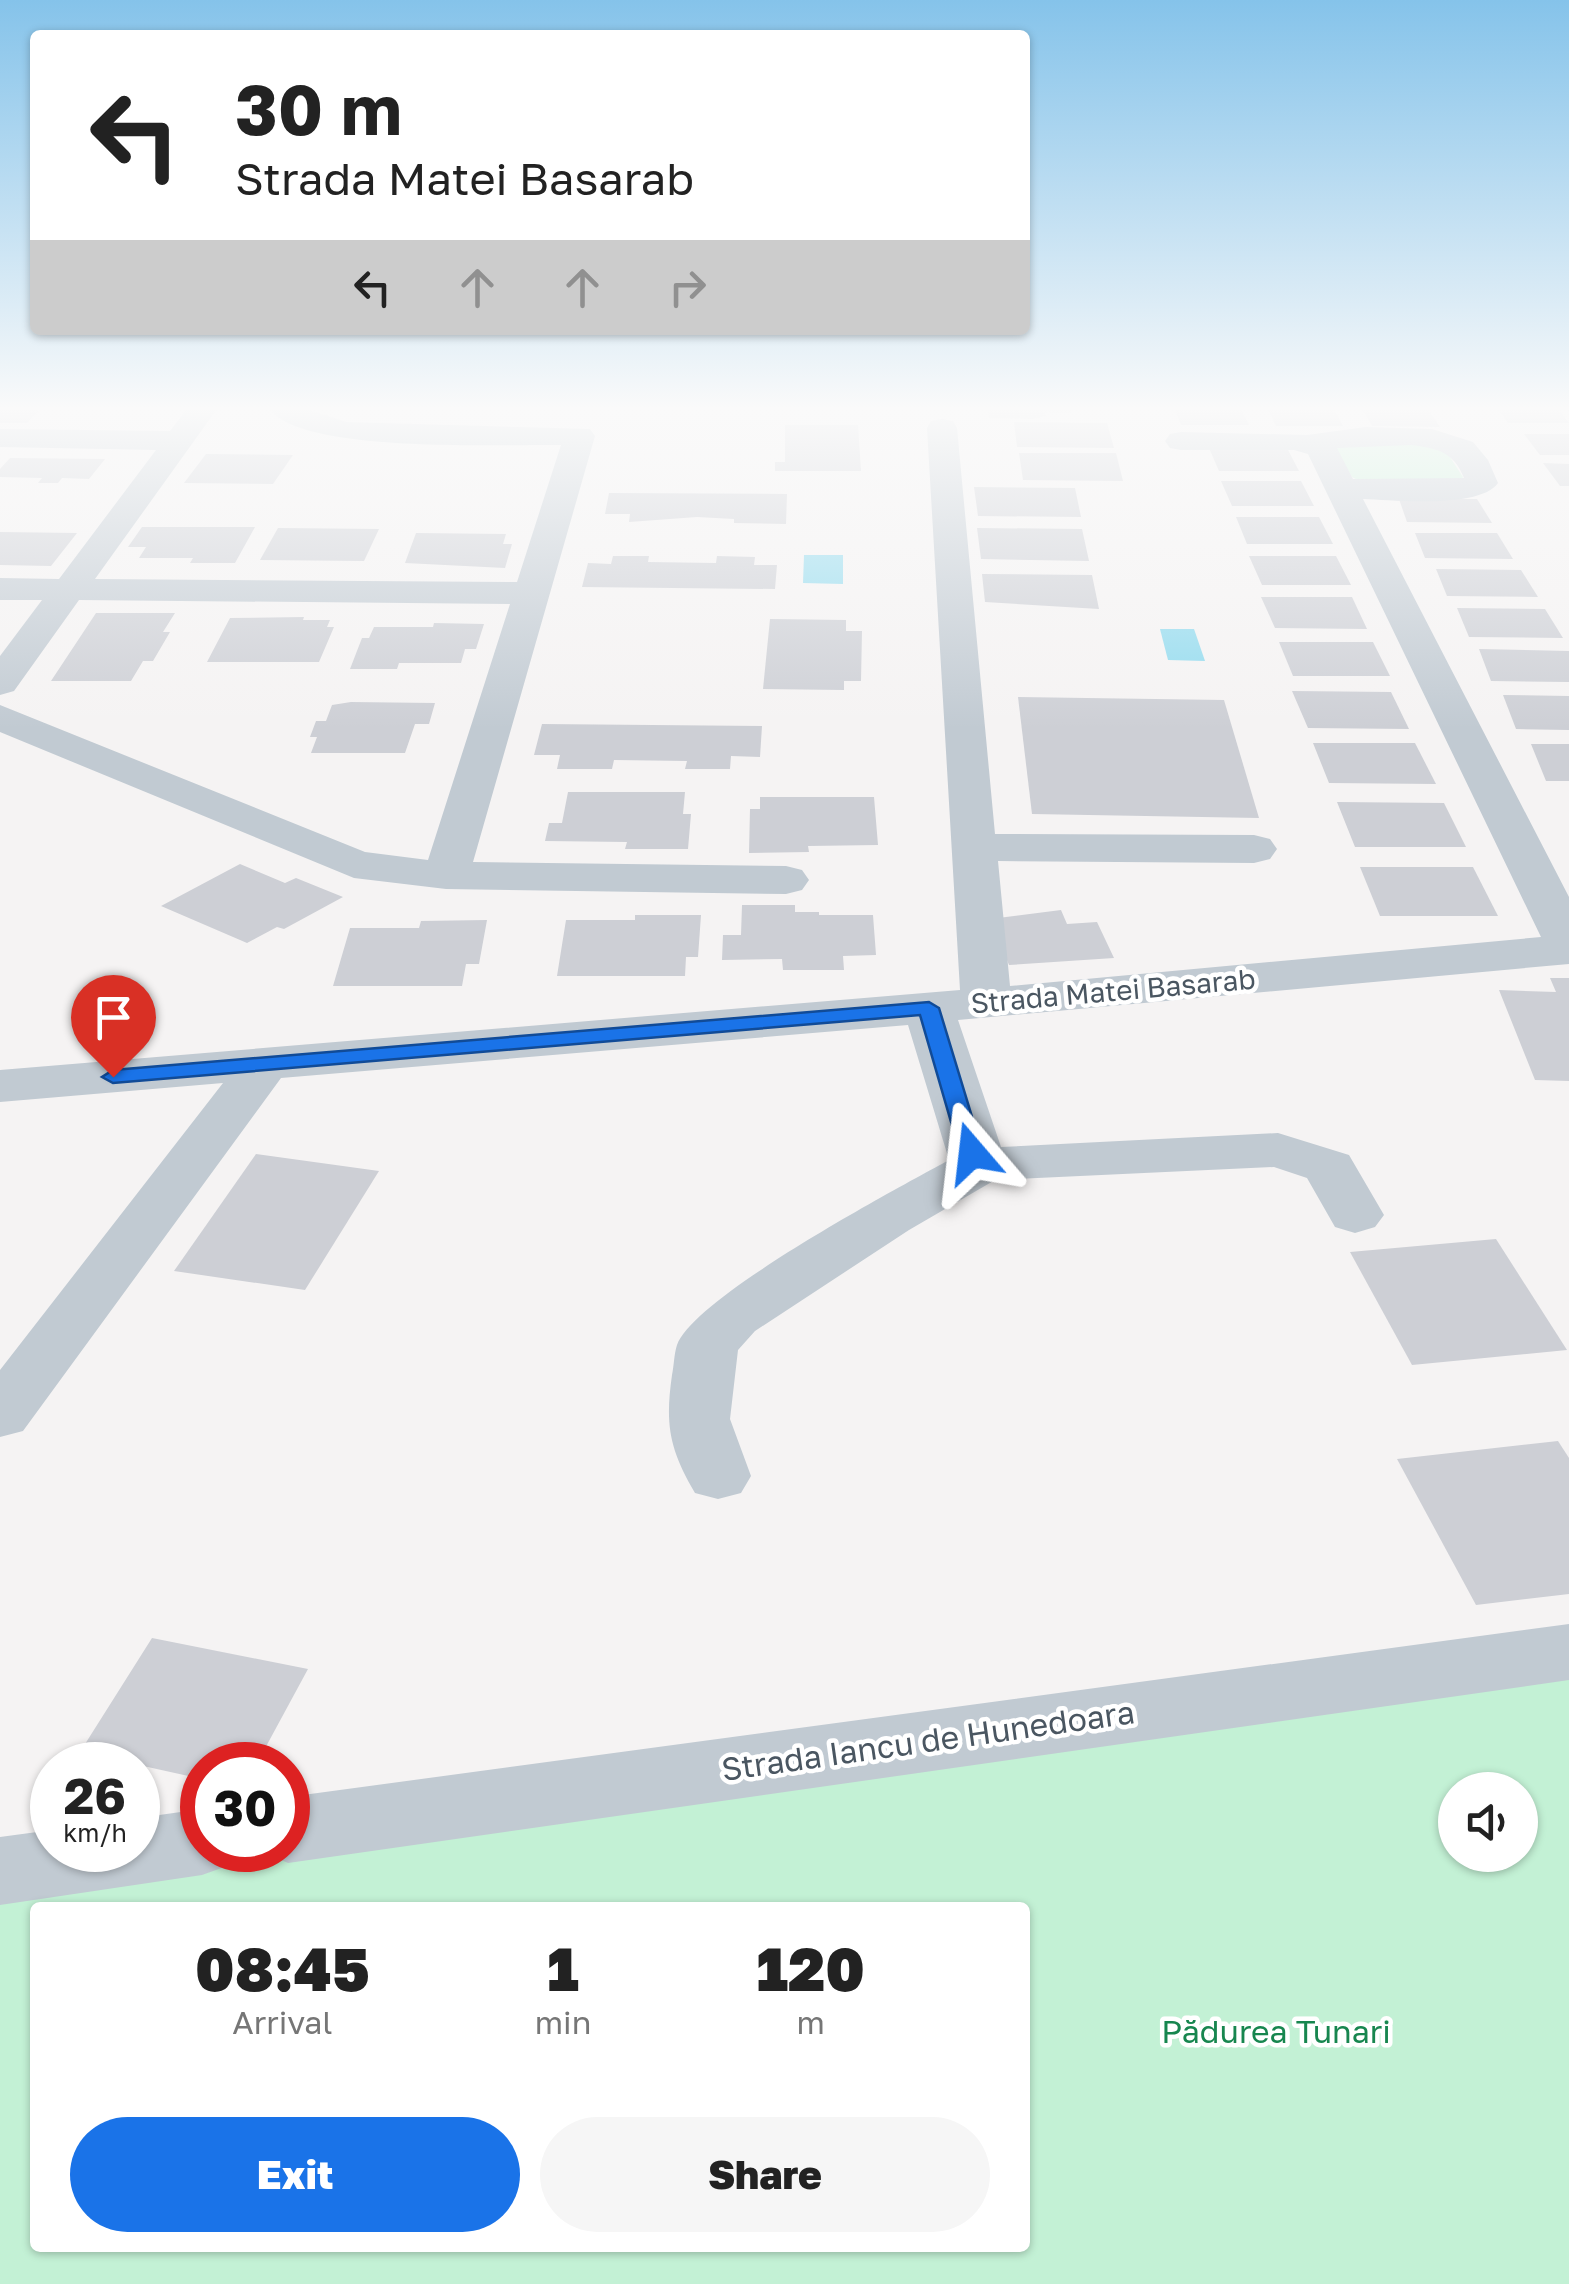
<!DOCTYPE html>
<meta charset="utf-8">
<style>
body{margin:0;font-family:"Golos Text",sans-serif;background:#f6f6f6;color:#222;height:100vh;display:flex;flex-direction:column;font-size:38px;white-space:nowrap}
*{box-sizing:border-box;margin:0}
p{font-size:32px;color:#767676}
.icon{flex:none;width:55px;height:55px;fill:none;stroke:currentColor;stroke-width:2;stroke-linecap:round;stroke-linejoin:round}
.map{position:relative;flex:1;overflow:hidden}
.details{position:absolute;left:30px;top:1902px;width:1000px;height:350px;display:flex;flex-direction:column;background:#fff;border-radius:10px;box-shadow:0 2px 8px #0004}
.details>*{flex:none}
.top-card{position:absolute;left:30px;top:30px;width:1000px;height:305px;border-radius:10px;box-shadow:0 2px 8px #0004;background:#fff;color:#222;overflow:hidden}
.controls{position:absolute;left:1438px;top:1772px;display:grid;gap:20px}
.controls a{display:grid;place-items:center;width:100px;height:100px;border-radius:50%;background:#fff;box-shadow:0 2px 8px #0004;font-size:50px}
.speed{position:absolute;left:30px;top:1742px;display:flex;gap:20px;font-size:50px;font-weight:700;text-align:center}
.speed>*{display:grid;place-content:center;width:130px;height:130px;border-radius:50%;background:#fff;box-shadow:0 2px 8px #0004;line-height:1}
.speed small{font-size:25px;font-weight:400}
.speed .limit{border:15px solid #d22;background:#fff;color:#111}
.pin{position:absolute;display:grid;place-items:center;width:85px;height:85px;color:#fff;margin:-102px -42px;border-radius:50% 50% 50% 0;rotate:-45deg;box-shadow:0 0 10px #0007}
.pin .icon{rotate:45deg}
.me{position:absolute;width:110px;margin:-55px;rotate:343deg;stroke-linejoin:round;filter:drop-shadow(0 0 8px #0008)}
.turn{display:flex;align-items:center;gap:35px;height:210px;padding:0 40px;font-size:45px}
.turn .icon{width:130px;height:130px;stroke-width:2.5}
.turn b{display:block;font-size:70px;line-height:85px}
.lanes{display:flex;align-items:center;height:95px;padding:0 40px;background:#0003;justify-content:center;gap:50px;direction:ltr}
.lanes .off{opacity:.35}
.eta{display:flex;justify-content:space-evenly;align-items:center;height:170px;text-align:center}
.eta b{font-size:60px;font-weight:800;line-height:70px}
.action{display:flex;gap:20px;margin-top:auto;padding:20px 40px}
.action a{flex:1;height:115px;border-radius:60px;background:#1a73e8;color:#fff;font-size:40px;font-weight:800;line-height:115px;text-align:center}
.action a+a{background:#f6f6f6;color:#222}
.map>svg:first-child{display:block}
.green{fill:#c3f1d5;fill-rule:evenodd}
.water{fill:#90daee}
.building{fill:#cdcfd5}
.lines{fill:none;stroke-linecap:round;stroke-linejoin:round}
.minor{fill:#c1cad2;fill-rule:evenodd}
.route{fill:#1a73e8;stroke:#114b97;stroke-width:2.5}
.labels{text-anchor:middle;stroke-width:9;stroke-linejoin:round;paint-order:stroke}
.street-label{font-size:28px;fill:#4a5661;stroke:#fff}
.near-street-label{font-size:32px;fill:#4a5661;stroke:#fff}
.near-park-label{font-size:32px;fill:#17864f;stroke:#fff}
</style>
<div class="map">
<svg width="1569" height="2284" viewBox="0 0 1569 2284">
<rect width="100%" height="100%" fill="#f5f3f3"/>
<g class="green">
<path d="M 1351,444 L 1435,445 L 1444,448 L 1463,477 L 1460,481 L 1358,480 L 1352,477 L 1335,448 Z"/>
<path d="M 1569,1674 L 1569,2284 L 0,2284 L 0,1871 L 202,1846 L 202,1850 L 288,1850 L 288,1835 ZM 1455,1790 L 1520,1790 L 1520,1855 L 1455,1855 ZM 35,1908 L 1025,1908 L 1025,2248 L 35,2248 Z"/>
</g>
<g class="water">
<path d="M 804,555 L 843,555 L 843,584 L 803,583 Z"/>
<path d="M 1160,629 L 1194,629 L 1205,661 L 1168,660 Z"/>
</g>
<g class="building">
<path d="M 0,409 L 40,409 L 27,423 L 0,423 Z"/>
<path d="M 988,409 L 1071,409 L 1071,413 L 1045,412 L 1046,416 L 1033,419 L 989,418 Z"/>
<path d="M 1175,409 L 1241,409 L 1249,425 L 1181,425 Z"/>
<path d="M 1268,409 L 1334,409 L 1343,426 L 1276,426 Z"/>
<path d="M 1362,409 L 1428,409 L 1440,427 L 1372,426 Z"/>
<path d="M 1498,409 L 1558,409 L 1569,423 L 1508,423 Z"/>
<path d="M 1014,422 L 1107,423 L 1114,448 L 1017,447 Z"/>
<path d="M 785,425 L 858,425 L 861,471 L 775,471 L 775,462 L 785,462 Z"/>
<path d="M 1524,434 L 1569,434 L 1569,455 L 1540,455 Z"/>
<path d="M 1209,448 L 1287,448 L 1299,471 L 1219,471 Z"/>
<path d="M 1019,453 L 1116,453 L 1123,481 L 1023,480 Z"/>
<path d="M 206,454 L 293,455 L 273,484 L 184,483 Z"/>
<path d="M 10,458 L 105,459 L 89,479 L 62,478 L 58,483 L 38,483 L 42,478 L 0,477 L 0,469 Z"/>
<path d="M 1543,463 L 1569,464 L 1569,486 L 1560,486 Z"/>
<path d="M 1221,481 L 1301,481 L 1314,506 L 1232,506 Z"/>
<path d="M 974,487 L 1075,488 L 1081,517 L 978,516 Z"/>
<path d="M 609,493 L 787,494 L 786,524 L 734,523 L 734,519 L 697,517 L 629,522 L 630,514 L 605,514 Z"/>
<path d="M 1399,499 L 1477,499 L 1492,523 L 1407,522 Z"/>
<path d="M 1236,517 L 1319,517 L 1333,544 L 1247,544 Z"/>
<path d="M 142,527 L 255,527 L 235,563 L 190,563 L 193,558 L 139,558 L 146,547 L 128,547 Z"/>
<path d="M 278,528 L 379,529 L 364,561 L 260,560 Z"/>
<path d="M 977,528 L 1082,529 L 1089,561 L 981,559 Z"/>
<path d="M 0,532 L 77,533 L 51,566 L 0,565 Z"/>
<path d="M 416,533 L 506,534 L 503,544 L 512,544 L 505,568 L 405,563 Z"/>
<path d="M 1415,533 L 1497,533 L 1513,559 L 1425,558 Z"/>
<path d="M 613,556 L 649,556 L 648,562 L 716,563 L 717,556 L 755,557 L 754,565 L 777,565 L 775,589 L 582,587 L 588,563 L 611,564 Z"/>
<path d="M 1249,556 L 1336,556 L 1351,585 L 1262,585 Z"/>
<path d="M 1436,569 L 1521,570 L 1538,597 L 1447,596 Z"/>
<path d="M 982,574 L 1092,575 L 1099,609 L 985,602 Z"/>
<path d="M 1261,597 L 1352,597 L 1367,629 L 1275,628 Z"/>
<path d="M 1457,608 L 1545,609 L 1563,638 L 1469,637 Z"/>
<path d="M 96,613 L 175,613 L 163,632 L 170,632 L 153,661 L 143,661 L 131,681 L 51,681 Z"/>
<path d="M 304,617 L 303,620 L 330,620 L 327,627 L 334,627 L 319,662 L 207,662 L 230,618 Z"/>
<path d="M 770,619 L 846,620 L 846,631 L 862,631 L 861,681 L 844,681 L 844,690 L 763,689 Z"/>
<path d="M 434,623 L 484,624 L 476,649 L 465,649 L 461,663 L 399,663 L 397,669 L 350,669 L 362,638 L 369,638 L 374,627 L 433,627 Z"/>
<path d="M 1279,642 L 1373,642 L 1390,676 L 1293,676 Z"/>
<path d="M 1479,649 L 1569,651 L 1569,682 L 1491,681 Z"/>
<path d="M 1292,691 L 1391,692 L 1409,729 L 1308,728 Z"/>
<path d="M 1503,695 L 1569,696 L 1569,730 L 1516,729 Z"/>
<path d="M 1018,697 L 1224,700 L 1259,818 L 1032,814 Z"/>
<path d="M 351,702 L 435,703 L 429,724 L 415,724 L 405,753 L 311,753 L 317,737 L 310,737 L 316,721 L 326,721 L 332,705 Z"/>
<path d="M 542,724 L 762,726 L 760,757 L 731,756 L 730,769 L 685,769 L 687,761 L 614,760 L 612,769 L 557,769 L 560,755 L 534,755 Z"/>
<path d="M 1313,743 L 1415,743 L 1436,784 L 1329,783 Z"/>
<path d="M 1531,744 L 1569,744 L 1569,781 L 1546,781 Z"/>
<path d="M 568,792 L 685,792 L 683,814 L 691,814 L 688,849 L 625,849 L 627,842 L 545,841 L 549,823 L 562,823 Z"/>
<path d="M 760,797 L 874,797 L 878,845 L 808,846 L 809,852 L 749,853 L 750,809 L 760,809 Z"/>
<path d="M 1337,802 L 1444,803 L 1466,847 L 1355,847 Z"/>
<path d="M 240,864 L 285,883 L 296,878 L 343,897 L 284,929 L 277,927 L 247,943 L 161,906 Z"/>
<path d="M 1360,867 L 1473,867 L 1498,916 L 1380,916 Z"/>
<path d="M 742,905 L 795,905 L 795,912 L 819,912 L 819,915 L 873,915 L 876,955 L 843,956 L 844,970 L 783,970 L 782,959 L 722,960 L 723,935 L 741,935 Z"/>
<path d="M 1061,910 L 1067,924 L 1097,922 L 1114,958 L 1009,965 L 990,919 Z"/>
<path d="M 635,915 L 701,915 L 698,957 L 686,957 L 685,976 L 557,976 L 566,920 L 635,920 Z"/>
<path d="M 487,920 L 479,964 L 466,964 L 462,986 L 333,986 L 350,928 L 419,928 L 421,921 Z"/>
<path d="M 1550,978 L 1569,978 L 1569,1081 L 1535,1080 L 1499,990 L 1556,992 Z"/>
<path d="M 256,1154 L 379,1171 L 305,1290 L 174,1271 Z"/>
<path d="M 1496,1239 L 1567,1350 L 1412,1365 L 1350,1252 Z"/>
<path d="M 1558,1441 L 1569,1458 L 1569,1594 L 1476,1605 L 1397,1459 Z"/>
<path d="M 152,1638 L 308,1669 L 256,1765 L 202,1765 L 202,1779 L 80,1752 Z"/>
</g>
<g class="lines">
<g class="minor">
<path d="M 187,409 L 217,409 L 95,579 L 517,582 L 561,445 C 504,444 301,454 270,409 L 307,409 L 346,422 L 590,429 L 595,436 L 473,862 L 786,866 L 802,870 L 809,880 L 802,890 L 786,894 L 446,889 L 354,878 L 0,732 L 0,705 L 365,852 L 428,860 L 510,604 L 79,600 L 14,691 L 0,695 L 0,656 L 42,600 L 0,600 L 0,578 L 59,579 L 156,450 L 0,447 L 0,429 L 170,431 Z"/>
<path d="M 942,419 L 953,421 L 957,428 L 995,834 L 1254,835 L 1270,839 L 1277,849 L 1270,859 L 1254,863 L 998,861 L 1010,986 L 1541,937 L 1308,454 L 1294,450 L 1181,450 L 1170,448 L 1165,441 L 1170,434 L 1181,432 L 1307,435 L 1366,427 L 1432,429 L 1473,442 L 1488,460 L 1498,483 C 1480,509 1393,500 1363,499 L 1569,897 L 1569,964 L 958,1020 L 1001,1147 L 1278,1133 L 1349,1155 L 1384,1215 L 1375,1227 L 1355,1233 L 1335,1227 L 1307,1178 L 1274,1167 L 995,1180 L 909,1230 L 755,1331 L 738,1350 L 730,1419 L 751,1476 L 741,1493 L 718,1499 L 695,1493 C 669,1449 665,1424 672,1375 C 674,1366 674,1354 677,1345 C 695,1296 896,1189 949,1160 L 908,1025 L 281,1078 L 23,1431 L 0,1437 L 0,1370 L 223,1083 L 0,1102 L 0,1070 L 960,990 L 927,428 L 931,421 ZM 1411,445 C 1437,448 1454,452 1464,478 L 1353,479 L 1337,448 Z"/>
<path d="M 1569,1624 L 1569,1680 L 288,1863 L 259,1850 L 288,1850 L 288,1797 Z"/>
<path d="M 202,1809 L 202,1850 L 237,1850 L 230,1865 L 202,1875 L 0,1905 L 0,1837 L 52,1830 L 52,1850 L 138,1850 L 138,1818 Z"/>
</g>
</g>
<linearGradient id="sky" x2="0" y2="1"><stop stop-color="#85c3ea"/><stop offset="0.56" stop-color="#fafafa"/><stop offset="1" stop-color="#fafafa" stop-opacity="0"/></linearGradient>
<rect width="1569" height="729" fill="url(#sky)"/>
<path class="route" d="M 929,1002 L 939,1008 L 983,1153 L 980,1158 L 972,1160 L 960,1153 L 920,1015 L 113,1083 L 102,1077 L 113,1070 Z"/>
<g class="labels">
<g class="street-label">
<text transform="translate(1113 991) rotate(-5)" y="10">Strada Matei Basarab</text>
</g>
<g class="near-street-label">
<text transform="translate(928 1741) rotate(-8)" y="11">Strada Iancu de Hunedoara</text>
</g>
<g class="near-park-label">
<text x="1276" y="2043">Pădurea Tunari</text>
</g>
</g>
</svg>
<div class="controls">
<a><svg class="icon" aria-label="sound" viewBox="0 0 24 24"><path d="M4 9h4l5-4v14l-5-4H4zM17 9q2 3 0 6"/></svg></a>
</div>
<div class="speed"><div>26<small>km/h</small></div><div class="limit">30</div></div>
<div class="pin" style="left:113px;top:1077px;background:#d93025"><svg class="icon" aria-label="arrive" viewBox="0 0 24 24"><path d="M6 21V4h12l-3 4 3 4H6"/></svg></div>
<svg class="me" style="left:972px;top:1153px" viewBox="-20 -20 40 40"><path d="M0-17L14 15 0 8-14 15z" fill="#1a73e8" stroke="#fff" stroke-width="4"/></svg>
<div class="top-card">
<div class="turn"><svg class="icon" aria-label="left" viewBox="0 0 24 24"><path d="M17 20v-9H6M10 6l-5 5 5 5"/></svg><div><b>30 m</b>Strada Matei Basarab</div></div>
<div class="lanes"><svg class="icon" aria-label="left" viewBox="0 0 24 24"><path d="M17 20v-9H6M10 6l-5 5 5 5"/></svg><svg class="icon off" aria-label="ahead" viewBox="0 0 24 24"><path d="M12 20V5M6 11l6-6 6 6"/></svg><svg class="icon off" aria-label="ahead" viewBox="0 0 24 24"><path d="M12 20V5M6 11l6-6 6 6"/></svg><svg class="icon off" aria-label="right" viewBox="0 0 24 24"><path d="M7 20v-9h11M14 6l5 5-5 5"/></svg></div>
</div>
<section class="details">
<div class="eta">
<div><b>08:45</b><p>Arrival</p></div>
<div><b>1</b><p>min</p></div>
<div><b>120</b><p>m</p></div>
</div>
<div class="action"><a>Exit</a><a>Share</a></div>
</section>
</div>
